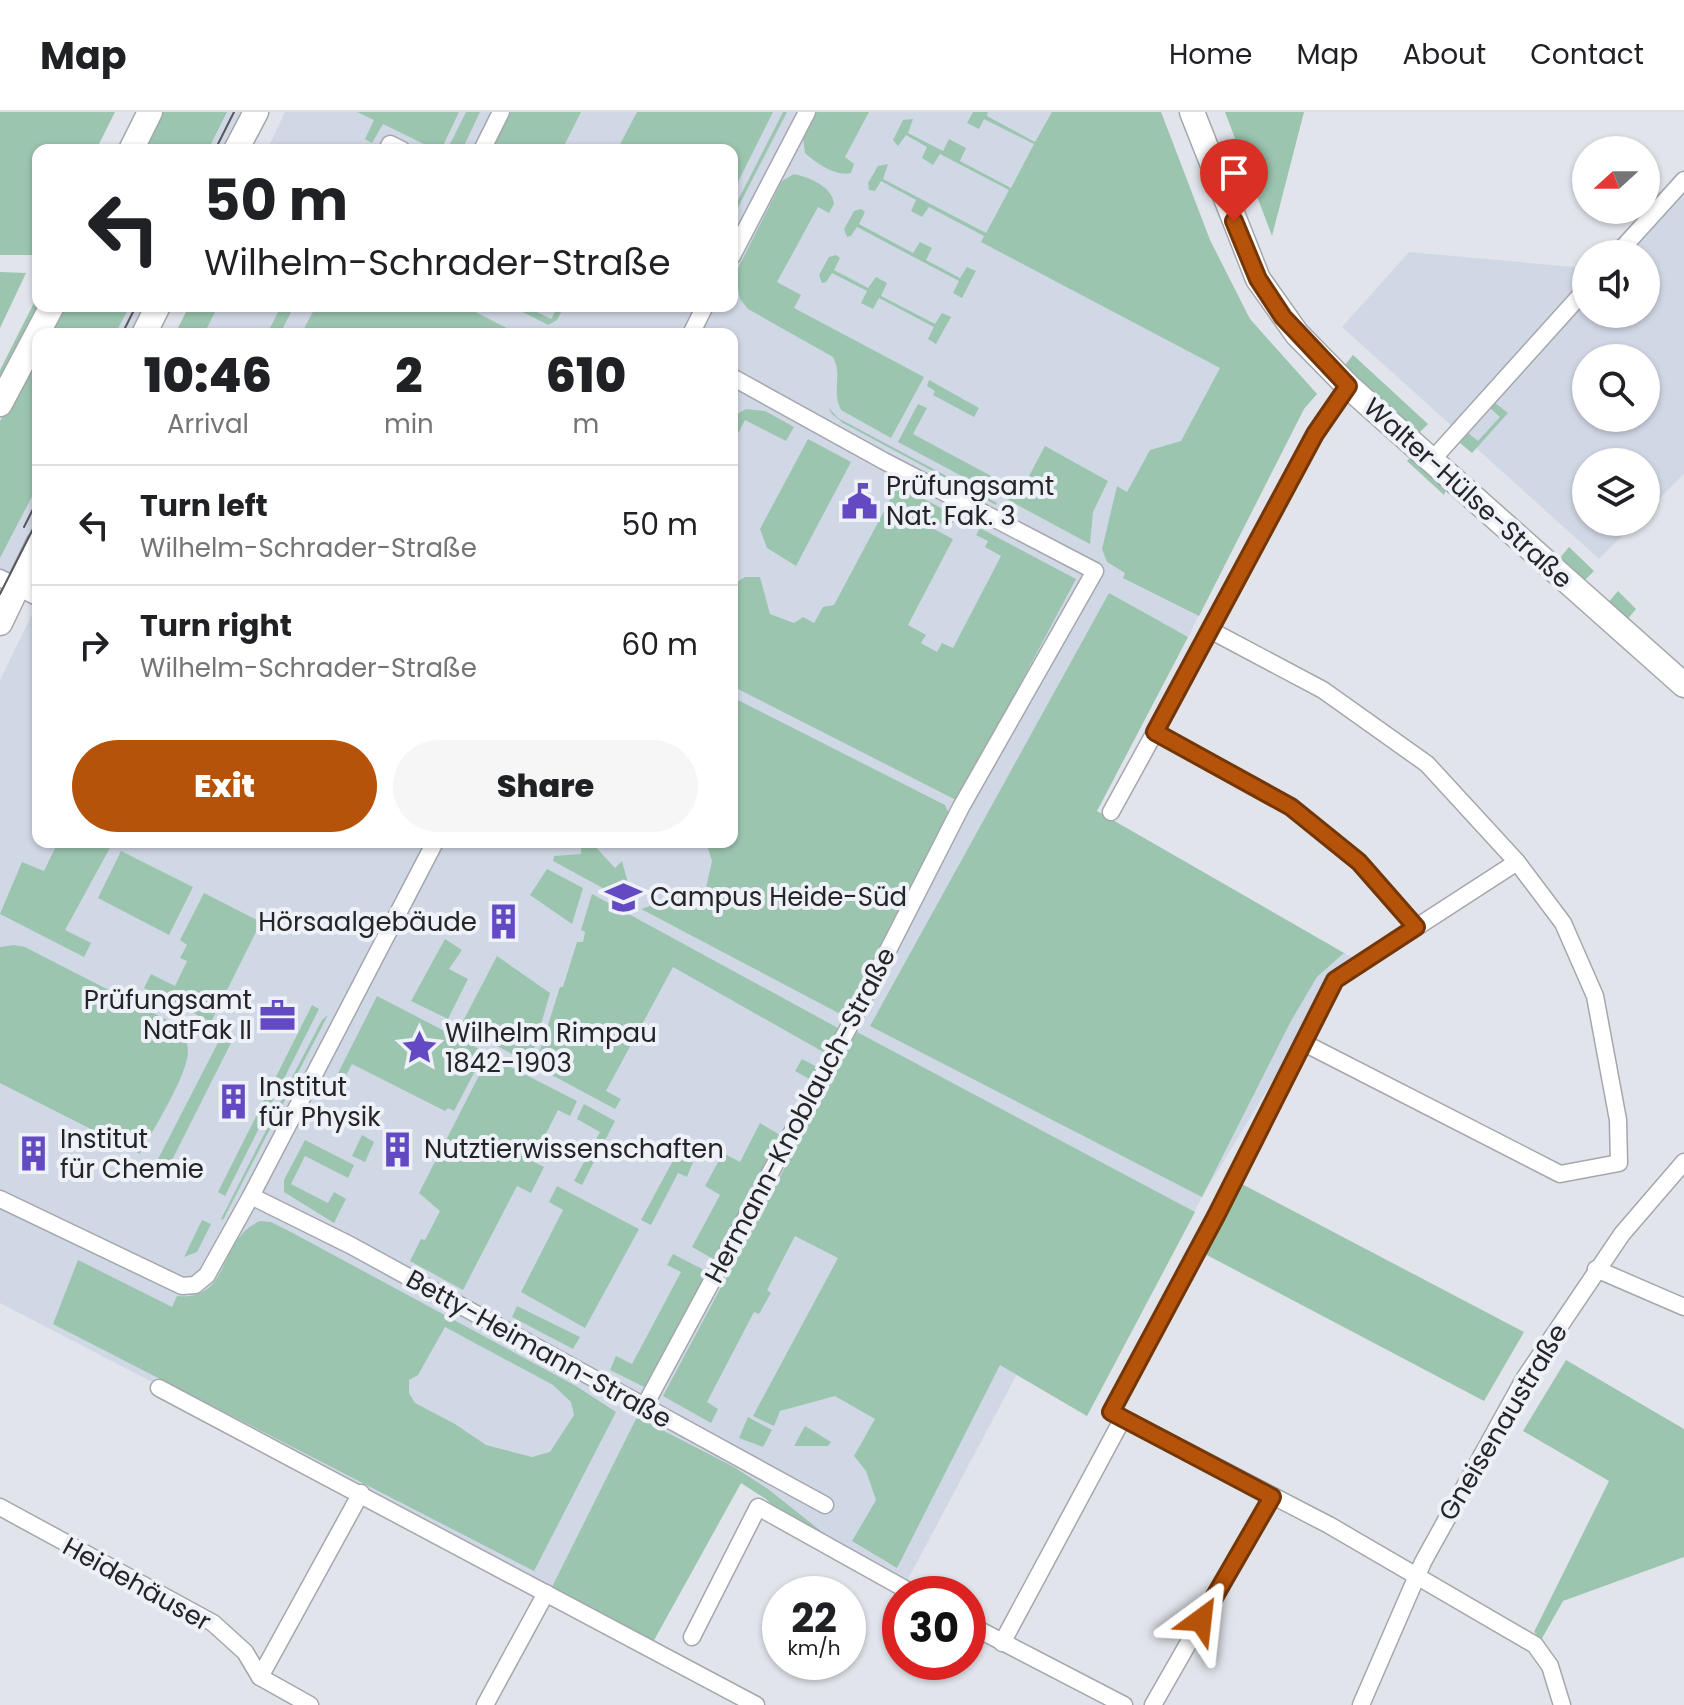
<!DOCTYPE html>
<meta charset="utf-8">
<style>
body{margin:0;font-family:Poppins,sans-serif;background:#f6f6f6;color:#202124;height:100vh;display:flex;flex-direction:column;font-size:30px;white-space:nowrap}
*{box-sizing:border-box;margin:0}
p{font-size:26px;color:#757577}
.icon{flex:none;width:44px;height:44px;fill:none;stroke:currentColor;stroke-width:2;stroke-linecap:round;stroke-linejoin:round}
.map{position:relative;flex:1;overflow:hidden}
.details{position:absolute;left:32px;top:216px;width:706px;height:520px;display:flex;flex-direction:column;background:#fff;border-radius:16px;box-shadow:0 2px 6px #0004}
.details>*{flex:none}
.top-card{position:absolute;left:32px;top:32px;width:706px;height:168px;border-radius:16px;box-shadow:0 2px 6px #0004;background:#fff;color:#202124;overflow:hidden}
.needle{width:52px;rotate:249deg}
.fabs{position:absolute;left:1572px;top:24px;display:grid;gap:16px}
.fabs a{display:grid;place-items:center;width:88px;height:88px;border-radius:50%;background:#fff;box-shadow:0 2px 6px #0004;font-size:40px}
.speed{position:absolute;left:762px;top:1464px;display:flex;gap:16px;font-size:40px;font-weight:700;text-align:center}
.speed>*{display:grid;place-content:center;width:104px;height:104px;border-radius:50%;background:#fff;box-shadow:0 2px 6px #0004;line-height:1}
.speed small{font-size:20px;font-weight:400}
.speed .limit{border:12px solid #d22;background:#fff;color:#111}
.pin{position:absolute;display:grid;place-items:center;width:68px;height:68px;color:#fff;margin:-82px -34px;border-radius:50% 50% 50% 0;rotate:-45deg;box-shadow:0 0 8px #0007}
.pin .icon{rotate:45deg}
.me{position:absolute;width:88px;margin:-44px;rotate:30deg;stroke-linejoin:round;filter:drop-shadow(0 0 6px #0008)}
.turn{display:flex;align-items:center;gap:28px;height:168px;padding:0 40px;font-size:36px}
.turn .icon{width:104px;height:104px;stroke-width:2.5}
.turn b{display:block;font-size:56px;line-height:68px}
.eta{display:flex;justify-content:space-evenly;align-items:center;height:136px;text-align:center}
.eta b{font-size:48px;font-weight:800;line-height:56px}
.button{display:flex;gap:16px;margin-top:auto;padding:16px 40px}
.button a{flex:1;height:92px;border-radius:48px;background:#b45309;color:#fff;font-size:32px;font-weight:800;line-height:92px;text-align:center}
.button a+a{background:#f6f6f6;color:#202124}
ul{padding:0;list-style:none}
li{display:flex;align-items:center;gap:24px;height:120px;padding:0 40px;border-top:2px solid #e0e0e0}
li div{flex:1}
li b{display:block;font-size:30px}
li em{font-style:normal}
header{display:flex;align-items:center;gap:48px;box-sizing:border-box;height:112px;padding:0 40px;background:#fff;border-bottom:2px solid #e0e0e0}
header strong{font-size:38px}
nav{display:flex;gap:44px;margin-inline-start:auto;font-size:28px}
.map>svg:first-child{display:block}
.built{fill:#d1d8e5;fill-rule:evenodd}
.green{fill:#9cc5b0;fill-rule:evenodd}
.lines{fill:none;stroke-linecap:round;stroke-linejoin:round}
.street-casing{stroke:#a4a7ad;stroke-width:19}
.secondary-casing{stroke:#a4a7ad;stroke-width:27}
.street{stroke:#fff;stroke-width:16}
.secondary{stroke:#fff;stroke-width:24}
.tram{stroke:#56585b;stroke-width:2}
.route-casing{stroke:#753606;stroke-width:20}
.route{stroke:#b45309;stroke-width:14}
.labels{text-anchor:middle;stroke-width:8;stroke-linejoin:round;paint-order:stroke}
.poi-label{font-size:26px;fill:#242527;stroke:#eef1f8;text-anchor:start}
.street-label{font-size:26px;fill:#242527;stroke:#eef1f8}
</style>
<header>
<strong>Map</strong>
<nav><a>Home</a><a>Map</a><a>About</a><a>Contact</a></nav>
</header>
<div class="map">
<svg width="1684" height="1593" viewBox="0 0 1684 1593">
<rect width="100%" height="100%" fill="#e1e4eb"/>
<g class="built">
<path d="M 227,0 L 250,0 L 231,38 L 208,38 Z"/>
<path d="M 285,0 L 1161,0 L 1210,128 L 1249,206 L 1317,282 L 1304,296 L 1289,325 L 1188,525 L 1097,699 L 1360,850 L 1334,867 L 1202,1085 L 1087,1304 L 1017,1262 L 907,1469 L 785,1406 L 766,1387 L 741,1371 L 653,1530 L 0,1191 L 0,568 L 38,490 L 38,730 L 732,730 L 732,222 L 175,222 L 189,194 L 732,194 L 732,38 L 267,38 Z"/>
<path d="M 1684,59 L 1684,362 L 1646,400 L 1646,350 L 1586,350 L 1586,410 L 1636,410 L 1599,447 L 1342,215 L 1409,140 L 1586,156 L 1586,202 L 1646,202 L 1646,142 L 1607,142 ZM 1586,246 L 1646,246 L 1646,306 L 1586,306 Z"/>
<path d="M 130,194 L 151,194 L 137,222 L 115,222 Z"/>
<path d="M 38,373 L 38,417 L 0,491 L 0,446 Z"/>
</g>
<g class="green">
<path d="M 0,0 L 115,0 L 96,38 L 38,38 L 38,143 L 0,143 Z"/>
<path d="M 158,0 L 227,0 L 208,38 L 139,38 Z"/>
<path d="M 357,0 L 459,0 L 441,38 L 436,38 L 383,12 L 372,31 L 365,27 L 374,8 Z"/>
<path d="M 466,0 L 480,0 L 462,38 L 447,38 Z"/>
<path d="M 510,0 L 581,0 L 562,38 L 490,38 Z"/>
<path d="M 637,0 L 773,0 L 732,82 L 732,38 L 617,38 Z"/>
<path d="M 783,0 L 787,0 L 732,107 L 732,100 Z"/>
<path d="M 816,0 L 869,0 L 845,45 L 854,52 L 851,61 C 836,65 816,51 805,41 L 803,25 Z"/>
<path d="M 973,0 L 988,0 L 987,4 L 1035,30 L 1052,0 L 1161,0 L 1210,128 L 1250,207 L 1317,282 L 1304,297 L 1199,504 L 1123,466 L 1125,461 L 1107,450 L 1102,437 L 1117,374 L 1127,380 L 1150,338 L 1181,329 L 1220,256 L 981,130 L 984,124 L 929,95 L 922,105 L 911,99 L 916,88 L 881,69 L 875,79 L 869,78 L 868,71 L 878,54 L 888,52 L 883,67 L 986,121 L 1009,78 L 940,42 L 933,53 L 922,46 L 927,35 L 906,23 L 898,34 L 893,28 L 903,8 L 913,7 L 908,21 L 943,39 L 949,27 L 966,36 L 960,49 L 1011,76 L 1034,32 L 984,7 L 979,17 L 967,11 Z"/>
<path d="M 1225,0 L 1304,0 L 1272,124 Z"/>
<path d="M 794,62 C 809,65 833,75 834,92 L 829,101 L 818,95 L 777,170 L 801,183 L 794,196 L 924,265 L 891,326 L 841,298 C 831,279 843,263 833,245 L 748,197 L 740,187 L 737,171 L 732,168 L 782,69 Z"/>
<path d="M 861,97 L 865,100 L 859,112 L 913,141 L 920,130 L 932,136 L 926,148 L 960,166 L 967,155 L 976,159 L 962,186 L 953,181 L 959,169 L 857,115 L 851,124 L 847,125 L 844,117 L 854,99 Z"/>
<path d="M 836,143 L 840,146 L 834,158 L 868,176 L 876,165 L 887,171 L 881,184 L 935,212 L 942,201 L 951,205 L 936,232 L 928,227 L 934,215 L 879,186 L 873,197 L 861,191 L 867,179 L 832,161 L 826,170 L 822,171 L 819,163 L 829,145 Z"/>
<path d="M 0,160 L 26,161 L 0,216 Z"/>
<path d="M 38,183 L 39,194 L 0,270 L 0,258 Z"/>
<path d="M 60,194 L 130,194 L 115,222 L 46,222 Z"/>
<path d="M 189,194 L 218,194 L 204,222 L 175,222 Z"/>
<path d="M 281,194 L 294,194 L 280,222 L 267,222 Z"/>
<path d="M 316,194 L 464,194 L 518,222 L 301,222 Z"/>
<path d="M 519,194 L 525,194 L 551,207 L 558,194 L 564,194 L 557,208 L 548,213 L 517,197 Z"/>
<path d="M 38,237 L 38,373 L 0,446 L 0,309 Z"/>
<path d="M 1353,243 L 1428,312 L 1418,322 L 1345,253 Z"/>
<path d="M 929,268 L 979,296 L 974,305 L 933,283 L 935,279 L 927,274 Z"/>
<path d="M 1494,290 L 1508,301 L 1472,341 L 1460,331 L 1468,321 L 1478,329 L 1500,305 L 1490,296 Z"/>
<path d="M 918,292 L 927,296 L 913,322 L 1008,373 L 1001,385 L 898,330 Z"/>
<path d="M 828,295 L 838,306 L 997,391 L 996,393 L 843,311 L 832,302 Z"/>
<path d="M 746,297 L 765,299 L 794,315 L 786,329 L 745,308 L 732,333 L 732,305 Z"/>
<path d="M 808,327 L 851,350 L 796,454 L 767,436 L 760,417 Z"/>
<path d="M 1045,334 L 1108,369 L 1093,400 L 1090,432 L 1008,388 L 1013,376 L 1021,379 Z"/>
<path d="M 1412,344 L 1447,375 L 1444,383 L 1407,349 Z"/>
<path d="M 898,373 L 956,404 L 950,416 L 934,408 L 930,415 L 953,427 L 908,513 L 926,523 L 921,531 L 937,540 L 942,531 L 953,536 L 1001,444 L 985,435 L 988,429 L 976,423 L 980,416 L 1076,467 L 982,644 L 973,656 L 956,688 L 732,574 L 732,473 L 745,465 L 760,465 L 770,502 L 794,511 L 803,505 L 814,511 L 823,495 L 834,493 Z"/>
<path d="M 1569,435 L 1594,459 L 1583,470 L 1558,448 Z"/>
<path d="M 1618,479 L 1636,497 L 1626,509 L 1607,492 Z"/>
<path d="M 1109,481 L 1188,525 L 1097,699 L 1344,841 L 1317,865 L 1291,909 L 1202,1085 L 870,914 Z"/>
<path d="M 732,585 L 945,693 L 949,702 L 844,904 L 641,797 L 706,776 L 712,749 L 706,730 L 732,730 Z"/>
<path d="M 58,730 L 103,730 L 111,734 L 65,818 L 91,831 L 84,845 L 0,802 L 22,750 L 44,759 Z"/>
<path d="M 581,730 L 591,730 L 615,756 L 622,749 L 634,793 L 553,749 L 554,744 L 581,742 Z"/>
<path d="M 121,739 L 193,775 L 169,823 L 98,786 Z"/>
<path d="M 547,757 L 583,776 L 572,812 L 530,783 Z"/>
<path d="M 204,781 L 261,810 L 211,910 L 144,876 L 151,862 L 175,874 L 187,849 L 180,846 L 187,833 L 180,828 Z"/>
<path d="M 592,782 L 838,916 L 825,941 L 673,855 L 606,979 L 621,987 L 615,997 L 535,954 L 560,875 L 563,875 L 577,830 L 583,830 L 585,820 L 581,818 Z"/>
<path d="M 445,827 L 462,838 L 449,857 L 468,867 L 448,907 L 411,889 Z"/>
<path d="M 14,833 L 25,835 L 169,909 C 179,915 188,927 188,939 C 188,963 152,1019 140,1042 L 0,971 L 0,835 Z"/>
<path d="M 497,844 L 550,881 L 530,951 L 460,915 Z"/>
<path d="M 377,884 L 485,940 L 454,999 L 448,996 L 445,999 L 352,952 L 341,973 L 334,969 Z"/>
<path d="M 312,893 L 319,897 L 225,1084 L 218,1080 Z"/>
<path d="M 328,903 L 291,974 L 288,973 L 322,908 Z"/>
<path d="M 225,917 L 235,923 L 168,1056 L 156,1051 Z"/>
<path d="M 857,920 L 1195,1100 L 1087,1304 L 1000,1253 L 897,1456 L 852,1429 L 876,1388 L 866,1359 L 854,1344 L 875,1307 L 835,1284 L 780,1299 L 774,1314 L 753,1304 L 838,1146 L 795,1124 L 767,1178 L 771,1181 L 759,1202 L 754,1200 L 707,1290 L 718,1297 L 711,1311 L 663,1284 Z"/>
<path d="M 489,944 L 577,989 L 570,1004 L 558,998 L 532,1049 L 544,1055 L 531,1081 L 517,1074 L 463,1178 L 410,1149 L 421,1127 L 425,1128 L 440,1099 L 419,1081 Z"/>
<path d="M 802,947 L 817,955 L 811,968 L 795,959 Z"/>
<path d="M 283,985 L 286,986 L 223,1108 L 221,1107 Z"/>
<path d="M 584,992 L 615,1009 L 582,1073 L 574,1069 L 600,1020 L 577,1007 Z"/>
<path d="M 760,1011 L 780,1023 L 715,1148 L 692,1135 L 720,1083 L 705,1074 L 723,1041 L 740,1050 Z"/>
<path d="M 362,1023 L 374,1030 L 365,1050 L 352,1044 Z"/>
<path d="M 305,1028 L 354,1053 L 348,1066 L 305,1044 L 291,1072 L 328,1091 L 334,1080 L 346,1087 L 334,1111 L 284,1080 L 284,1068 Z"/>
<path d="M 676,1043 L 693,1050 L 687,1065 L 678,1061 L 651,1113 L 641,1108 Z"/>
<path d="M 1240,1071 L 1524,1220 L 1484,1289 L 1203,1141 Z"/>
<path d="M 557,1074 L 639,1117 L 585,1216 L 521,1180 L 563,1098 L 549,1090 Z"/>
<path d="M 202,1108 L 211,1112 L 197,1140 L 184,1145 Z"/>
<path d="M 260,1109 L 271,1110 L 291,1120 L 576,1274 L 616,1300 L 534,1459 L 53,1212 L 78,1148 L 172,1195 L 177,1184 C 232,1189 217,1127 260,1109 ZM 445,1215 L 553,1273 L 571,1290 L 574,1303 L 550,1340 L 532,1345 L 486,1333 L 455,1312 L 415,1291 L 409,1281 L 409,1268 L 418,1263 Z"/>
<path d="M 673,1142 L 708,1160 L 646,1276 L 610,1258 L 616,1244 L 632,1252 L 681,1160 L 667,1153 Z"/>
<path d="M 517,1194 L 580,1225 L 573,1237 L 512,1205 Z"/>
<path d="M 1566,1248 L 1684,1317 L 1684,1445 L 1563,1489 L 1541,1528 L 1534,1520 L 1609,1369 L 1523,1319 Z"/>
<path d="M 637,1305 L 734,1355 L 768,1377 L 836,1431 L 890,1461 L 785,1406 L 766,1387 L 741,1371 L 653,1530 L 551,1477 Z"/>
<path d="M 748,1305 L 772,1318 L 763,1335 L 739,1326 Z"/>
<path d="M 805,1314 L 831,1330 L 828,1334 L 794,1334 Z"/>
</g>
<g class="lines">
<defs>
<g id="street">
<path d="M 387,38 L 390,32 L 402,38"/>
<path d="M 482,38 L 501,0"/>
<path d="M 1617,142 L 1684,68"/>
<path d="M 732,144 L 807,0"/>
<path d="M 691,222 L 705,194"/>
<path d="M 1348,274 L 1315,322 L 1210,518 L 1323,578 L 1427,652 L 1517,750"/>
<path d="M 1432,348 L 1586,177"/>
<path d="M 0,466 L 35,484"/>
<path d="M 1210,518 L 1155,620 L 1291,695 L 1359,750 L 1416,815"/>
<path d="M 1111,700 L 1155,620"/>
<path d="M 1304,931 L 1560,1062 L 1619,1051 L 1618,1008 L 1595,884 L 1563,811 L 1517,750 L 1335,868 L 1216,1104 L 1111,1300 L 1329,1413 L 1535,1533 L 1550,1554 L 1562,1593"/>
<path d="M 251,1084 L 350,1133 L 825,1393"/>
<path d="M 0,1087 L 182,1174 L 195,1173 L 207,1163 L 251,1084 L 435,730"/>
<path d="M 1596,1157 L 1684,1195"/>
<path d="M 159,1276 L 756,1593"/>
<path d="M 644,1295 L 851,911 L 961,695 L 1095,459 L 884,349 L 732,265"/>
<path d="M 0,1395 L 213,1511 L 245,1540 L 260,1565 L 310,1593"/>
<path d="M 968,1512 L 1124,1593"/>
<path d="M 692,1525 L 758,1395 L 914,1482"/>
<path d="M 1002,1531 L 1123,1306"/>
<path d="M 260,1565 L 361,1381"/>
<path d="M 485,1593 L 546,1481"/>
<path d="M 1153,1593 L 1272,1385"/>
<path d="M 1361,1593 L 1423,1450 L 1524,1267 L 1622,1122 L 1684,1050"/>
</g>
<g id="secondary">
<path d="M 1192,0 L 1258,167 L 1297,222 L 1348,274 L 1684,573"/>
<path d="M 131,38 L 150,0"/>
<path d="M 236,38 L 256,0"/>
<path d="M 144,222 L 158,194"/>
<path d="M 0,292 L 52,194"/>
<path d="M 0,511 L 38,432"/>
</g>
</defs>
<use href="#street" class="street-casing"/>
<use href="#secondary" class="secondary-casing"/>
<use href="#street" class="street"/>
<use href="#secondary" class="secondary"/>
<g class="tram">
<path d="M 215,38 L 234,0"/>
<path d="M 122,222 L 136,194"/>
<path d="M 24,415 L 38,387"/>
<path d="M 0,482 L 38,407"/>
</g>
</g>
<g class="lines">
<defs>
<path id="route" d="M 1201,1508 L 1272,1385 L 1111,1300 L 1216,1104 L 1335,868 L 1416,815 L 1359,750 L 1291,695 L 1155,620 L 1315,322 L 1348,274 L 1283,205 L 1258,167 L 1234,109"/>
</defs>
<use href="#route" class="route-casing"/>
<use href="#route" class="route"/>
</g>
<defs>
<symbol id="civic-bare" viewBox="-9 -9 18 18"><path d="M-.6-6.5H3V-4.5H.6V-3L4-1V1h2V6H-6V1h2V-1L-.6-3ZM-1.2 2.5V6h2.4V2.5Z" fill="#634ac3" stroke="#eef1f8" stroke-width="2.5" paint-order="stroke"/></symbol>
<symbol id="university-bare" viewBox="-9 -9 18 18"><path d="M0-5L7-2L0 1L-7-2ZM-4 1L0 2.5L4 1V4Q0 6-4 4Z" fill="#634ac3" stroke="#eef1f8" stroke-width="2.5" paint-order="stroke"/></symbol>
<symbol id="building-bare" viewBox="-9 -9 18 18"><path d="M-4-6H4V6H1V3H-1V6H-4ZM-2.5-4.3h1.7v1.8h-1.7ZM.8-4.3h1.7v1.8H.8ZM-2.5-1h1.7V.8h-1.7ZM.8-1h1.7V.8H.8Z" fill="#634ac3" stroke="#eef1f8" stroke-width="2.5" paint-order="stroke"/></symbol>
<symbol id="office-bare" viewBox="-9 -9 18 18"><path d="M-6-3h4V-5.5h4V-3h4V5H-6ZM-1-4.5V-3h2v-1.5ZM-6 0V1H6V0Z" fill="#634ac3" stroke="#eef1f8" stroke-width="2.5" paint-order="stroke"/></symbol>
<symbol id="sight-bare" viewBox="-9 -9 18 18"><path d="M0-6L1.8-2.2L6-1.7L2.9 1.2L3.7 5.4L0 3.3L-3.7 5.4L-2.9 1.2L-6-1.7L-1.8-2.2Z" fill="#634ac3" stroke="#eef1f8" stroke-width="2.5" paint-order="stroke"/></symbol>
</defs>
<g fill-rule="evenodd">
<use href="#civic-bare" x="834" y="364" width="51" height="51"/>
<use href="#university-bare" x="598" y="760" width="51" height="51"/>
<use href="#building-bare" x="478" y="784" width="51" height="51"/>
<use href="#office-bare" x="252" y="878" width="51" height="51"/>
<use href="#sight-bare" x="394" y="910" width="51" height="51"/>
<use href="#building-bare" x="208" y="964" width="51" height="51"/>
<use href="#building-bare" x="372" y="1012" width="51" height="51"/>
<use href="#building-bare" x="8" y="1016" width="51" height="51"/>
</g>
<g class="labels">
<g class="poi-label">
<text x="886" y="383">Prüfungsamt<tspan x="886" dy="30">Nat. Fak. 3</tspan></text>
<text x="650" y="794">Campus Heide-Süd</text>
<text x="477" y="819" text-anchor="end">Hörsaalgebäude</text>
<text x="252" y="897" text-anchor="end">Prüfungsamt<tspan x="252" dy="30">NatFak II</tspan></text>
<text x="445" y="930">Wilhelm Rimpau<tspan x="445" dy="30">1842-1903</tspan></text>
<text x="259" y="984">Institut<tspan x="259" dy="30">für Physik</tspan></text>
<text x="60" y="1036">Institut<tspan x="60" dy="30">für Chemie</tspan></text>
<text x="424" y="1046">Nutztierwissenschaften</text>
</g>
<g class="street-label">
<text transform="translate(1468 381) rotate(42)" y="9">Walter-Hülse-Straße</text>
<text transform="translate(800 1003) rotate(-62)" y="9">Hermann-Knoblauch-Straße</text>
<text transform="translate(539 1237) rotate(29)" y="9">Betty-Heimann-Straße</text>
<text transform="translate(1503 1310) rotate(-59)" y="9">Gneisenaustraße</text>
<text transform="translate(137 1472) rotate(29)" y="9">Heidehäuser</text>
</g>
</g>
</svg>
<div class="fabs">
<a><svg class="needle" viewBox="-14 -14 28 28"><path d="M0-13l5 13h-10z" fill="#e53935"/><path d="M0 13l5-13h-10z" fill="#757577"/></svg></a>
<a><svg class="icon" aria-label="sound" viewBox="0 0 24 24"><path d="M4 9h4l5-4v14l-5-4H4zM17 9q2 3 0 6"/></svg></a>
<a><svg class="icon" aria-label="search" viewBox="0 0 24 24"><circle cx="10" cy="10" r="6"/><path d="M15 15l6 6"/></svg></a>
<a><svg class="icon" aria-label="layers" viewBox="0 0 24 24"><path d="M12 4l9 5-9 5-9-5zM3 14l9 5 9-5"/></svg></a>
</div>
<div class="speed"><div>22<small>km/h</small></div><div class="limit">30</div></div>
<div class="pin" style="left:1234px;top:109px;background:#d93025"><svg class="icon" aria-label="arrive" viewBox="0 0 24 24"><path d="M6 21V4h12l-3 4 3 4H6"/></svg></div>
<svg class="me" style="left:1201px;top:1508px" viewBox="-20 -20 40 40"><path d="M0-17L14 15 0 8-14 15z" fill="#b45309" stroke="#fff" stroke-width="4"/></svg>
<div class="top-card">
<div class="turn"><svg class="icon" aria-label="left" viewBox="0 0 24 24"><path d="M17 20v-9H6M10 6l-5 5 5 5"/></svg><div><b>50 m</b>Wilhelm-Schrader-Straße</div></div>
</div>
<section class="details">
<div class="eta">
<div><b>10:46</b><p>Arrival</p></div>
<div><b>2</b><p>min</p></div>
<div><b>610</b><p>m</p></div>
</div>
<ul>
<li><svg class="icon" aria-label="left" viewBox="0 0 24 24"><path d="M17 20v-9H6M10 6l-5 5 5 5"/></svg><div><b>Turn left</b><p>Wilhelm-Schrader-Straße</p></div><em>50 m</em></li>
<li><svg class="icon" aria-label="right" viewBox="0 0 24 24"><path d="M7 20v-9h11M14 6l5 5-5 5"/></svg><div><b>Turn right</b><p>Wilhelm-Schrader-Straße</p></div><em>60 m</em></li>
</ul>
<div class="button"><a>Exit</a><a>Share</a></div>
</section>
</div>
